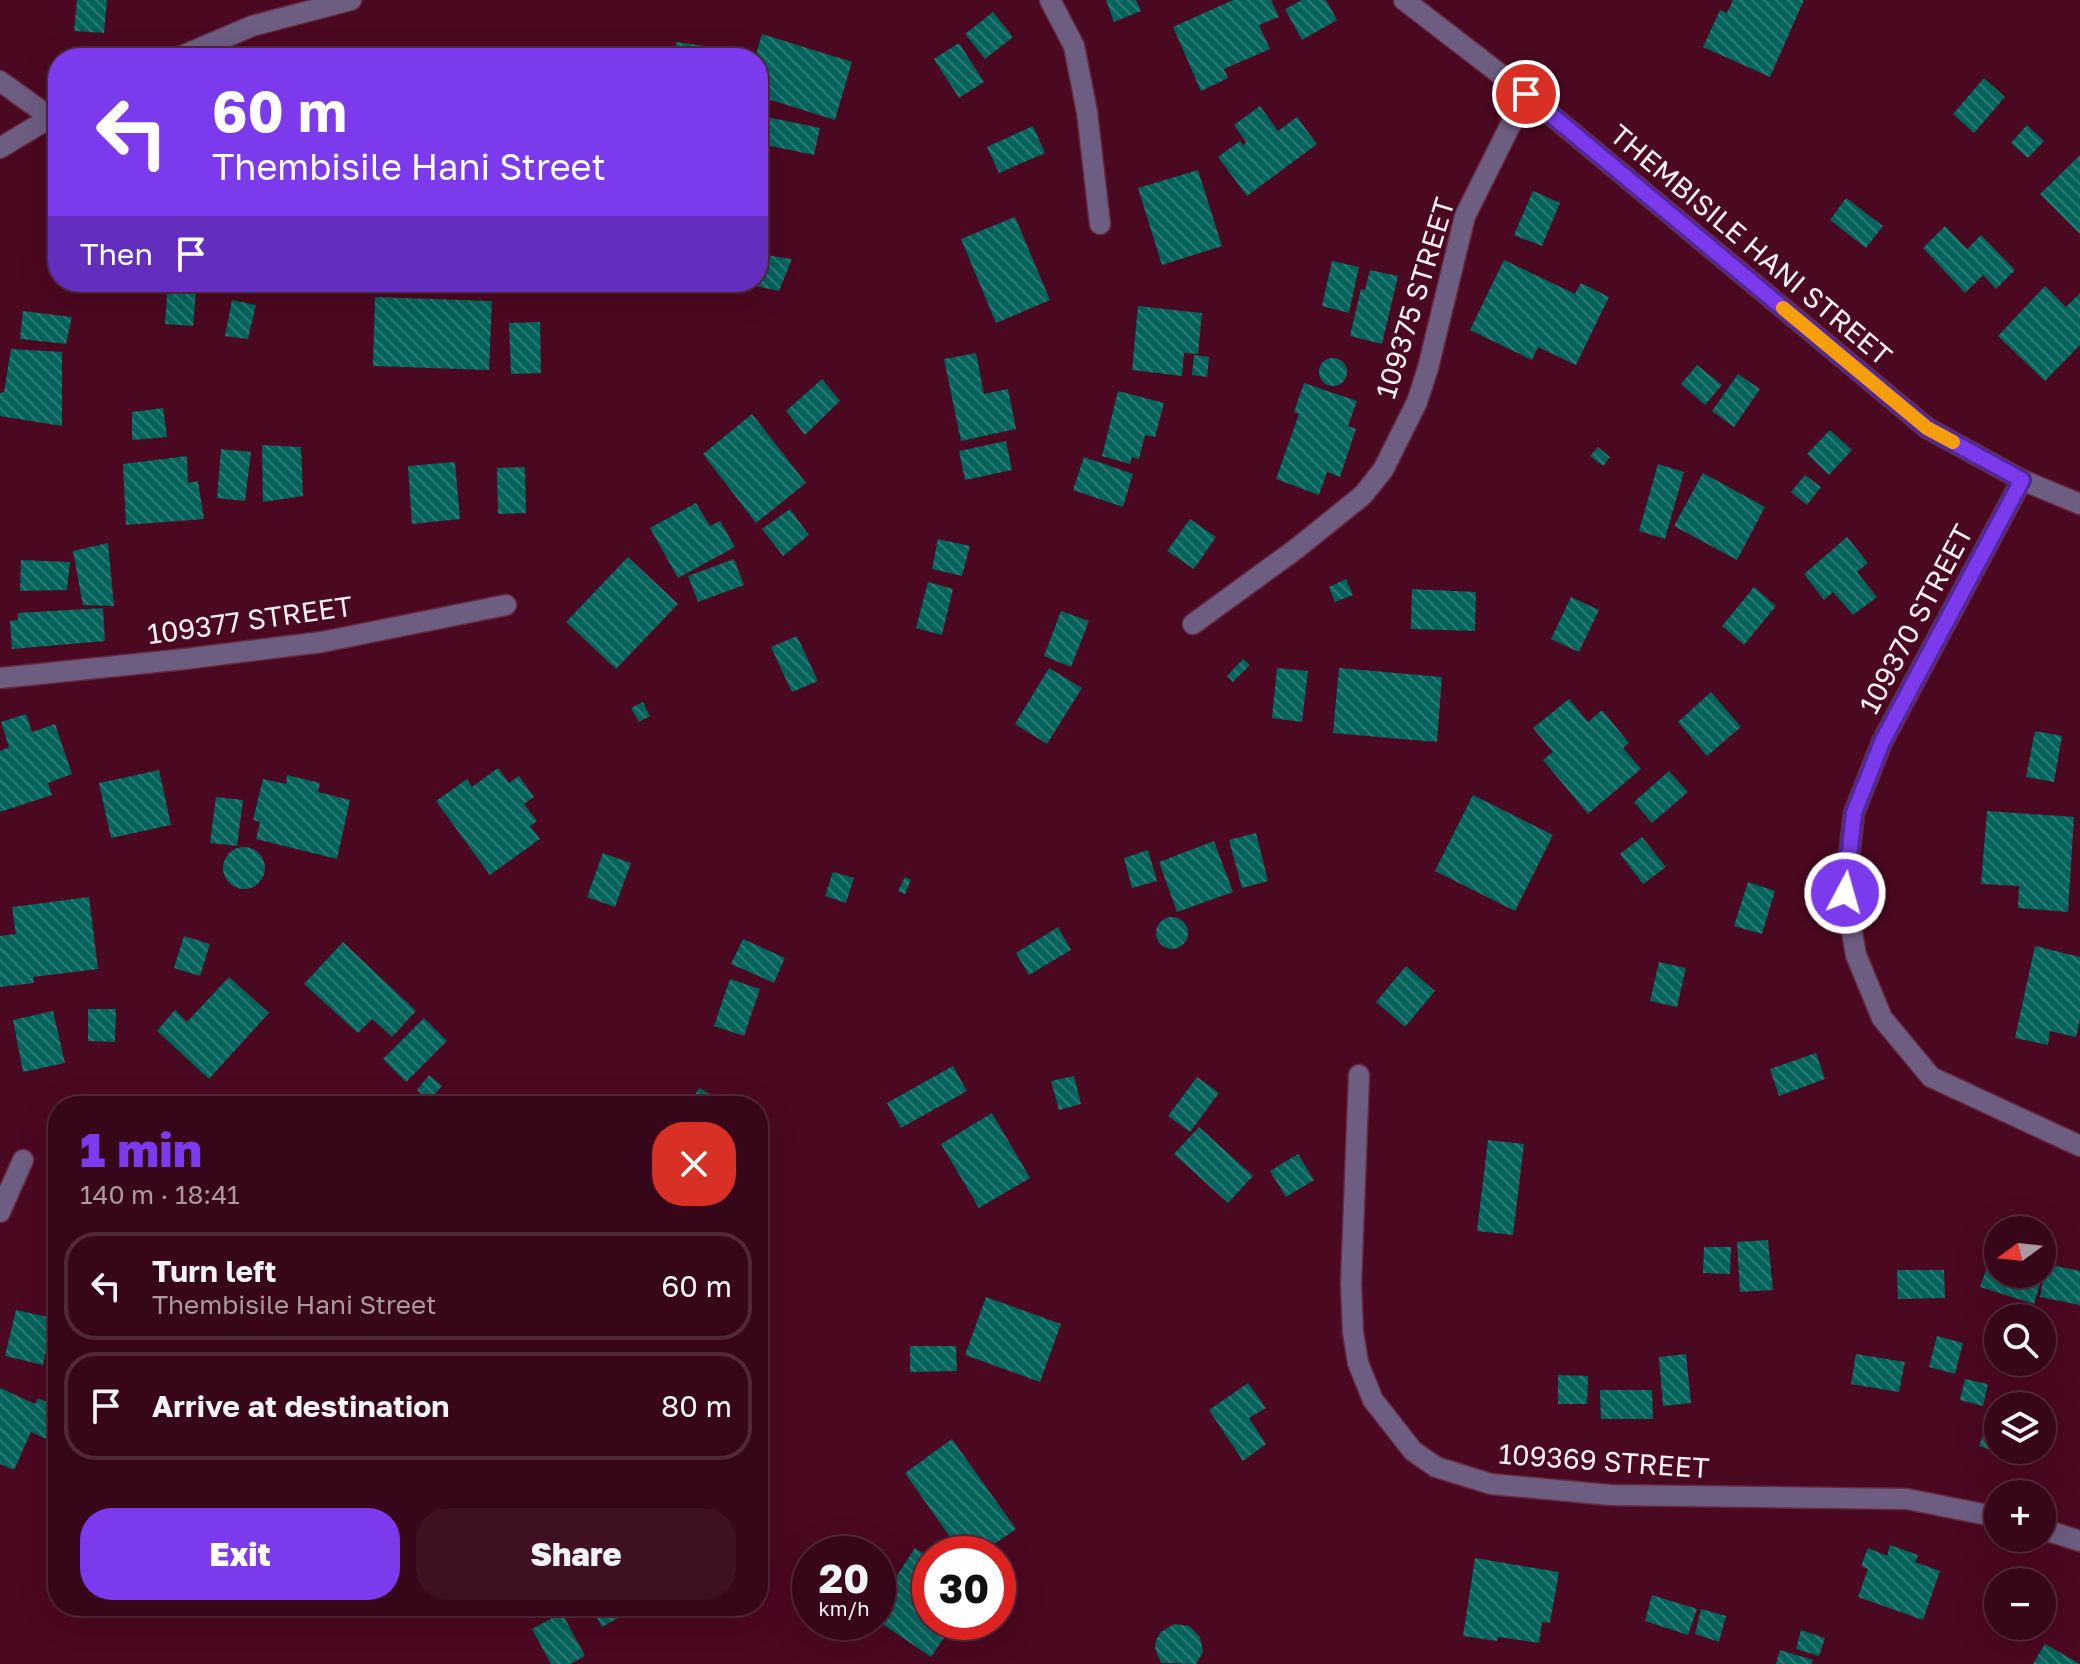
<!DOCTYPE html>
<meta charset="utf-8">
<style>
body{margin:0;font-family:"Golos Text",sans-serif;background:#3f0f22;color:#f1f3f6;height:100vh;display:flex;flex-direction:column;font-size:30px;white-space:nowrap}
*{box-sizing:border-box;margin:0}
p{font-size:26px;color:#ab99a2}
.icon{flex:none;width:44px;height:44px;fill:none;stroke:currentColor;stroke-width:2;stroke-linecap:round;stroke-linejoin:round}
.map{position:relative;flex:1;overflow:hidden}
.side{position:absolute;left:48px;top:1096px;width:720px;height:520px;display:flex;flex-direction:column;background:#380619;border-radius:32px;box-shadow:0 8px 32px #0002,0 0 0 2px #522738}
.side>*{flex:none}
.guide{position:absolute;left:48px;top:48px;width:720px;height:244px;border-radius:32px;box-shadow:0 8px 32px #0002,0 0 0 2px #522738;background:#7c3aed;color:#fff;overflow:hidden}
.needle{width:52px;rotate:255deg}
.tools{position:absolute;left:1984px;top:1216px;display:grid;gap:16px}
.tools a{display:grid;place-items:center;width:72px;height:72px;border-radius:50%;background:#380619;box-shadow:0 8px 32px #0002,0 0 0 2px #522738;font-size:40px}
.speed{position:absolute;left:792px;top:1536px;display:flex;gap:16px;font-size:40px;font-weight:700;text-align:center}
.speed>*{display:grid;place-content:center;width:104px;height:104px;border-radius:50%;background:#380619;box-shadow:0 8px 32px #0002,0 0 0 2px #522738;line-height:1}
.speed small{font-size:20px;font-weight:400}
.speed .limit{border:12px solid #d22;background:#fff;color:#111}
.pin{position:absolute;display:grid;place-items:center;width:68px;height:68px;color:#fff;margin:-34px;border:4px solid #fff;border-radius:50%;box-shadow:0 2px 8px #0007}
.me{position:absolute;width:88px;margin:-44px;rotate:6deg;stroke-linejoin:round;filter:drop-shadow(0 0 6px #0008)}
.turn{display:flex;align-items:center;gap:28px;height:168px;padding:0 32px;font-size:36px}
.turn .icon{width:104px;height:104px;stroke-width:2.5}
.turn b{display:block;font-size:56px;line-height:68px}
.then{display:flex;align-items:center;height:76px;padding:0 32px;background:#0003;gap:16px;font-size:30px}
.round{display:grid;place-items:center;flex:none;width:84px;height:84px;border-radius:32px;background:#3f0f22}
.head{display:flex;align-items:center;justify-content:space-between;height:136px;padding:0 32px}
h1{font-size:48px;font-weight:800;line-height:60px;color:#7c3aed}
.primary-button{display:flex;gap:16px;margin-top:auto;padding:16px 32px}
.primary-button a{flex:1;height:92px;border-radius:32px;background:#7c3aed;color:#fff;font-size:32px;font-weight:800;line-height:92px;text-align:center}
.primary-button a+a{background:#3f0f22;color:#f1f3f6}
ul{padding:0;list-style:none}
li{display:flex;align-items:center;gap:24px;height:108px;margin:0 16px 12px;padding:0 16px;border:4px solid #522738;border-radius:32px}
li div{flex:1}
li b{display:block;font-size:30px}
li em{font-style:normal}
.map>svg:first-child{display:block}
.building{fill:url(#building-back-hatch)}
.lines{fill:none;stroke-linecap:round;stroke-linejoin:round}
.minor-casing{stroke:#64293e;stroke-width:23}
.minor{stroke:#6d5d81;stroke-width:20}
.route-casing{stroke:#51269a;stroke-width:20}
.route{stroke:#7c3aed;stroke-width:14}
.slow{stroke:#f59e0b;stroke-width:14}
.labels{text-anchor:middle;stroke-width:6;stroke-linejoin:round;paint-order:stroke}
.street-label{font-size:28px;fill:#faf1f3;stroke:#4b0821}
</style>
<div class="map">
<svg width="2080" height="1664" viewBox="0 0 2080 1664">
<defs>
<pattern id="building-back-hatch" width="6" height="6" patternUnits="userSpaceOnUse" patternTransform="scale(2)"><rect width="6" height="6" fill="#04645c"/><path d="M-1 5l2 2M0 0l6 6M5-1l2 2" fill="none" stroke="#2a7b74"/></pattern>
</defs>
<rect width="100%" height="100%" fill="#4b0821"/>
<g class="building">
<path d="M 77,0 L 107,0 L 104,33 L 74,31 Z"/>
<path d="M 1106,0 L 1136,0 L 1141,11 L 1114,22 Z"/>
<path d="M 1233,0 L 1271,0 L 1279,17 L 1259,25 L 1270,49 L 1224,69 L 1228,78 L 1201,91 L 1173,27 Z"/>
<path d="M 1302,0 L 1326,0 L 1337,20 L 1302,40 L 1285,9 Z"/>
<path d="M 1733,0 L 1804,0 L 1770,77 L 1703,47 L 1720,10 L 1727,13 Z"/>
<path d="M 993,12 L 1013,37 L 985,59 L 965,34 Z"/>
<path d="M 762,34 L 852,62 L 835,120 L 758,96 L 758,58 L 755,58 Z"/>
<path d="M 676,42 L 705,46 L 704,58 L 674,58 Z"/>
<path d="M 959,43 L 984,82 L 959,98 L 934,59 Z"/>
<path d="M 1984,78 L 2005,97 L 1974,133 L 1953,114 Z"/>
<path d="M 1260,106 L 1278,131 L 1297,117 L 1317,144 L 1247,196 L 1218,157 L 1240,141 L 1243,146 L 1246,142 L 1234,125 Z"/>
<path d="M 767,117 L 820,128 L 814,155 L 761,144 Z"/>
<path d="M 2027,125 L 2044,141 L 2028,158 L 2011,143 Z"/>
<path d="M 1033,126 L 1045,153 L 999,173 L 987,147 Z"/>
<path d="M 2080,155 L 2080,234 L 2040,194 Z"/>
<path d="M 1198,170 L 1222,246 L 1162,265 L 1138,188 Z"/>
<path d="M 1533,191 L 1560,203 L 1542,246 L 1514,235 Z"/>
<path d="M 1846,198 L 1883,226 L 1866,248 L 1830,220 Z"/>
<path d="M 1015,217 L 1050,300 L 996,323 L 961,239 Z"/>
<path d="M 1945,226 L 1967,249 L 1981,235 L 2015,270 L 1996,289 L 1983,275 L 1965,293 L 1923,248 Z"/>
<path d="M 758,228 L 767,230 L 758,245 Z"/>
<path d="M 758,254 L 792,259 L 779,291 L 741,283 L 758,282 Z"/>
<path d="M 1504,260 L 1575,294 L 1581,283 L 1609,297 L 1576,365 L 1538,347 L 1532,360 L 1470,330 Z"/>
<path d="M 1332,261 L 1359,267 L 1349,313 L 1322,306 Z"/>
<path d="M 1370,270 L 1398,276 L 1382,344 L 1350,336 L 1361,289 L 1365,290 Z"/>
<path d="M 168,282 L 197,282 L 193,326 L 165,324 Z"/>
<path d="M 284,282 L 312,282 L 312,294 L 284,292 Z"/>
<path d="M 2045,286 L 2066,307 L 2080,293 L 2080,345 L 2045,381 L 1998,336 Z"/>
<path d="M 375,297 L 492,301 L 489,370 L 373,366 Z"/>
<path d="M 232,300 L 256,305 L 248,339 L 225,336 Z"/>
<path d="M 1138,306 L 1202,313 L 1198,354 L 1184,353 L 1182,376 L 1132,370 Z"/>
<path d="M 23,311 L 72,317 L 66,344 L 20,339 Z"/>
<path d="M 540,322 L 541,373 L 511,374 L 509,323 Z"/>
<path d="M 11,349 L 62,352 L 62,426 L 0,416 L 0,393 L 4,392 Z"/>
<path d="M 976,353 L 984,394 L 1008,389 L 1016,429 L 961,441 L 944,359 Z"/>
<path d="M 1194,355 L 1209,357 L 1207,377 L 1192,375 Z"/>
<circle cx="1333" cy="372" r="14"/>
<path d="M 1697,365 L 1722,385 L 1705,405 L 1681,384 Z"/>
<path d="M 1738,374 L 1760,389 L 1734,427 L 1712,411 Z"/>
<path d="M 822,379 L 840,401 L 805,435 L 786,411 Z"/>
<path d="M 1304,383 L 1357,401 L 1348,426 L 1356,429 L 1340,477 L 1327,472 L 1319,495 L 1276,479 L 1299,414 L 1294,412 Z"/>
<path d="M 1118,391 L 1164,403 L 1155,437 L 1145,435 L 1139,459 L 1132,457 L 1130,464 L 1102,456 Z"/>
<path d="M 163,408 L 167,437 L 132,440 L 132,412 Z"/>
<path d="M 752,414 L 806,483 L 756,523 L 703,454 Z"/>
<path d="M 1830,430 L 1852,450 L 1829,475 L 1807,454 Z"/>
<path d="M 1006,441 L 1012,470 L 965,480 L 959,451 Z"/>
<path d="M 262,445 L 301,447 L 303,496 L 263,502 Z"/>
<path d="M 1598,447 L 1610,457 L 1603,466 L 1590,456 Z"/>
<path d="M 221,449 L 251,452 L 245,501 L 217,498 Z"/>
<path d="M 187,456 L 188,483 L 198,481 L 204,519 L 126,525 L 123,464 Z"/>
<path d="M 1084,457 L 1133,474 L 1123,507 L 1073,490 Z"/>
<path d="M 455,462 L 460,519 L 412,524 L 408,466 Z"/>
<path d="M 1658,464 L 1684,472 L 1665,539 L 1639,531 Z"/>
<path d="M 525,467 L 526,513 L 498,514 L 497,468 Z"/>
<path d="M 1703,473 L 1765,507 L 1737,560 L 1674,526 Z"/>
<path d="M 1805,475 L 1821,487 L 1807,505 L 1791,492 Z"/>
<path d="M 696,503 L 710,526 L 720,521 L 735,547 L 678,578 L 650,528 Z"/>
<path d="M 790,509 L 809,535 L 783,556 L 762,529 Z"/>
<path d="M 1190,519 L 1216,537 L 1194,569 L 1167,551 Z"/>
<path d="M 1847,537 L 1868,563 L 1857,572 L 1877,597 L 1853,615 L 1833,592 L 1824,600 L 1804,574 Z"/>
<path d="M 938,539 L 970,546 L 962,576 L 932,569 Z"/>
<path d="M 108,543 L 114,606 L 83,605 L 73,551 Z"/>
<path d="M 628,557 L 678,604 L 616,669 L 566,622 Z"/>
<path d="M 734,559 L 744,585 L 698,602 L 688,576 Z"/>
<path d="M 21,560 L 70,562 L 67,590 L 20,591 Z"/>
<path d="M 1346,579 L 1353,595 L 1335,602 L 1329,587 Z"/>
<path d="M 928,582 L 953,589 L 942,635 L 916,628 Z"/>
<path d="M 1754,587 L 1776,606 L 1744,645 L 1722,626 Z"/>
<path d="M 1412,589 L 1476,592 L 1475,631 L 1411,629 Z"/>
<path d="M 1571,597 L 1599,610 L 1579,652 L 1551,639 Z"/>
<path d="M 103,608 L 105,641 L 12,649 L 10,621 L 18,620 L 18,613 Z"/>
<path d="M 1061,611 L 1089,621 L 1071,667 L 1044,656 Z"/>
<path d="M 797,636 L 818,681 L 792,692 L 771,647 Z"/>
<path d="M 1243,659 L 1250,665 L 1233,682 L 1227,676 Z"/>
<path d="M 1049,668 L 1082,688 L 1047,744 L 1015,724 Z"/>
<path d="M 1277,668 L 1308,671 L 1302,722 L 1272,718 Z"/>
<path d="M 1339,668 L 1442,677 L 1437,742 L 1333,733 Z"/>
<path d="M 1711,692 L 1741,727 L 1707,756 L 1678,722 Z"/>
<path d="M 1569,699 L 1588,722 L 1602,710 L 1629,743 L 1623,748 L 1641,769 L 1588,814 L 1543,760 L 1553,752 L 1533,728 Z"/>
<path d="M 643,702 L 650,716 L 639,722 L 631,708 Z"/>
<path d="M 26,714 L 32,732 L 55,724 L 72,774 L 48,783 L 52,795 L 0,812 L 0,751 L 9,747 L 1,722 Z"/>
<path d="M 2035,731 L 2062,736 L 2054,782 L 2026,777 Z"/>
<path d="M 498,768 L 509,783 L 519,776 L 534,797 L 524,804 L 537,821 L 530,826 L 540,839 L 490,875 L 436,801 L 467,779 L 472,787 Z"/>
<path d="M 159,770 L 171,825 L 111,838 L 99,783 Z"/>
<path d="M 1669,771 L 1688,792 L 1652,823 L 1634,802 Z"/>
<path d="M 287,775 L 320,783 L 318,792 L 350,800 L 337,859 L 256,839 L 260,822 L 253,820 L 263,779 L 286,784 Z"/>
<path d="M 1473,795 L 1553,835 L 1515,911 L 1435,871 Z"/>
<path d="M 216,797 L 243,800 L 237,846 L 210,843 Z"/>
<path d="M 1987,811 L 2074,817 L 2068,912 L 2018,908 L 2019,886 L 1981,884 Z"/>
<path d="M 1256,833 L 1268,881 L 1242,888 L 1229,840 Z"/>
<path d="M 1642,837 L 1666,867 L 1643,884 L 1620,854 Z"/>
<path d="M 1214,841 L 1233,892 L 1177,912 L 1159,862 Z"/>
<circle cx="244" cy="868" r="21"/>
<path d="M 1148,850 L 1157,881 L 1132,888 L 1124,858 Z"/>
<path d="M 603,853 L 631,863 L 615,907 L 587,897 Z"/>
<path d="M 833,872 L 854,878 L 846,903 L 825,896 Z"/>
<path d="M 905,877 L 911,880 L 905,894 L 898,891 Z"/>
<path d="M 1748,882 L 1775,891 L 1762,934 L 1734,926 Z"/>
<path d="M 89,897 L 98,969 L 33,977 L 34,983 L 0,987 L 0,936 L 16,934 L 12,907 Z"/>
<circle cx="1172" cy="933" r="16"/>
<path d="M 1058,927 L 1071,950 L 1029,975 L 1016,953 Z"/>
<path d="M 184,936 L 210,944 L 200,976 L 174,968 Z"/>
<path d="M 743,939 L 785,958 L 774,983 L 731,964 Z"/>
<path d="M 343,942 L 416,1011 L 392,1037 L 372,1019 L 358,1033 L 304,984 Z"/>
<path d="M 2035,946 L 2080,957 L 2080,1019 L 2076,1037 L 2050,1031 L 2048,1045 L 2015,1038 Z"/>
<path d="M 1659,962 L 1686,968 L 1677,1007 L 1650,1001 Z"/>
<path d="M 1406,966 L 1435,991 L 1405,1027 L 1376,1002 Z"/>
<path d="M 229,977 L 269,1013 L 209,1079 L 157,1031 L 175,1010 L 187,1022 Z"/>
<path d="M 730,979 L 760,989 L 744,1036 L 714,1026 Z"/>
<path d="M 88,1009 L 116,1009 L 115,1042 L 88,1041 Z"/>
<path d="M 53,1011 L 65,1063 L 23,1072 L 13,1020 Z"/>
<path d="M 424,1018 L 447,1041 L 406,1082 L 383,1059 Z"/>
<path d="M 1816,1053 L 1825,1079 L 1779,1096 L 1770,1069 Z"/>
<path d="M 953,1066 L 967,1091 L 901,1128 L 887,1103 Z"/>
<path d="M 429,1075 L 442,1086 L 429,1101 L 417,1090 Z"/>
<path d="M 1074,1076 L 1081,1104 L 1059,1110 L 1051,1081 Z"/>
<path d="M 1197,1077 L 1219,1093 L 1190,1132 L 1168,1116 Z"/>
<path d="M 699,1088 L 723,1101 L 721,1106 L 689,1106 Z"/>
<path d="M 992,1113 L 1030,1178 L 979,1208 L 941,1144 Z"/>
<path d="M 1199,1127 L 1253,1176 L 1228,1203 L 1174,1154 Z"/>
<path d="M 1488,1140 L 1524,1144 L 1513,1235 L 1477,1231 Z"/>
<path d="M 1298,1154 L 1314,1180 L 1286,1197 L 1270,1171 Z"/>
<path d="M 1768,1240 L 1773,1290 L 1740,1292 L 1737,1242 Z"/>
<path d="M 1704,1247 L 1731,1247 L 1730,1274 L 1703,1273 Z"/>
<path d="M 1991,1256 L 1998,1258 L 1998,1274 L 2043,1274 L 2034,1304 L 1980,1287 Z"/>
<path d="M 2046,1264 L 2080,1271 L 2080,1305 L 2040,1297 Z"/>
<path d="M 1897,1270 L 1944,1270 L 1945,1298 L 1898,1299 Z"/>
<path d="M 986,1297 L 1061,1324 L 1040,1382 L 965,1355 Z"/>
<path d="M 16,1310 L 53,1318 L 43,1365 L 5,1356 Z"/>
<path d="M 1937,1336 L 1963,1343 L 1955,1374 L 1929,1367 Z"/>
<path d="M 910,1346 L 956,1346 L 957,1371 L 910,1372 Z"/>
<path d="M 1686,1354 L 1691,1403 L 1663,1406 L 1659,1357 Z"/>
<path d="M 1856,1354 L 1905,1362 L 1899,1392 L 1851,1384 Z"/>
<path d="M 1558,1375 L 1588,1376 L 1587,1404 L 1558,1404 Z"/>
<path d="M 1965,1379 L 1988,1384 L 1983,1406 L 1960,1400 Z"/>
<path d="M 1248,1383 L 1266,1408 L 1249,1418 L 1266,1444 L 1243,1461 L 1209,1410 Z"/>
<path d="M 0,1388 L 35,1404 L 38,1398 L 58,1407 L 58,1437 L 55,1443 L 31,1432 L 14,1470 L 0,1464 Z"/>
<path d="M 1600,1390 L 1652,1390 L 1653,1419 L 1601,1419 Z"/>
<path d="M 758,1405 L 765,1420 L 758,1424 Z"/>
<path d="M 1989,1418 L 1998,1421 L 1998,1450 L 2025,1450 L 2022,1460 L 1979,1446 Z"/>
<path d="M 952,1439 L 1016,1529 L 980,1554 L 962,1554 L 905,1473 Z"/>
<path d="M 1890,1545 L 1918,1555 L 1915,1562 L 1940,1571 L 1923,1620 L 1858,1597 L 1868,1569 L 1861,1566 L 1868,1548 L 1887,1556 Z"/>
<path d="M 915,1548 L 930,1558 L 930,1622 L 955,1622 L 931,1657 L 878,1621 L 878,1604 Z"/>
<path d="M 1475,1558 L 1559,1572 L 1550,1623 L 1542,1622 L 1539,1643 L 1498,1637 L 1497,1641 L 1463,1636 Z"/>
<path d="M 1652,1595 L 1697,1609 L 1688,1635 L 1645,1621 Z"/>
<path d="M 590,1606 L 639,1606 L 602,1627 Z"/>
<path d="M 1701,1609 L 1726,1616 L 1719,1642 L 1695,1634 Z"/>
<path d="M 562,1613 L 585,1656 L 570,1664 L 551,1664 L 532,1629 Z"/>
<path d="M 1174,1624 L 1189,1626 L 1200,1637 L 1203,1652 L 1196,1664 L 1161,1663 L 1155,1648 L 1156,1640 L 1161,1632 Z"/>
<path d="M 1801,1630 L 1825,1638 L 1819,1656 L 1796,1649 Z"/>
<path d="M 2045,1644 L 2080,1664 L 2033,1664 Z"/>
<path d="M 1780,1650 L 1813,1660 L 1812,1664 L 1776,1664 Z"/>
</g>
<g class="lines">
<defs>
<g id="minor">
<path d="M 1050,0 L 1074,46 L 1087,112 L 1100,224"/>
<path d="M 1404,0 L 1526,94 L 1927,428 L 2022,480 L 2080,504"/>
<path d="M 177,58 L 252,26 L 351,0"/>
<path d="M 0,81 L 50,117"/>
<path d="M 0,148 L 58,113"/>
<path d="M 2022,480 L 1882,742 L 1854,813 L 1845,893 L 1856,955 L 1882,1018 L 1931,1077 L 2080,1146"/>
<path d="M 1193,624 L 1296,549 L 1363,495 L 1383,470 L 1417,402 L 1428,368 L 1465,216 L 1526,94"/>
<path d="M 0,678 L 185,659 L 322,642 L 506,605"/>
<path d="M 1359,1075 L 1351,1284 L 1353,1332 L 1358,1363 L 1373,1400 L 1413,1451 L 1436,1467 L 1491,1484 L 1610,1495 L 1907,1499 L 1998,1517"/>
<path d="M 0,1212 L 23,1160"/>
<path d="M 2042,1529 L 2080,1541"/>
</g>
</defs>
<use href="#minor" class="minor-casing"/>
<use href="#minor" class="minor"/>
</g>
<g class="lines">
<defs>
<path id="route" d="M 1526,94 L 1927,428 L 2022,480 L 1882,742 L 1854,813 L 1845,893"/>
</defs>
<use href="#route" class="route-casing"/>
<use href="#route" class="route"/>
<path class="slow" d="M 1783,308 L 1927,428 L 1953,442"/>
</g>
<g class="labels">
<g class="street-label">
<text transform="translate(1751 245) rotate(40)" y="10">THEMBISILE HANI STREET</text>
<text transform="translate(1415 298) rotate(-73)" y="10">109375 STREET</text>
<text transform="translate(1916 619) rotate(-62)" y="10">109370 STREET</text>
<text transform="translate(250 620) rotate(-8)" y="10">109377 STREET</text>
<text transform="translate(1604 1461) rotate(4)" y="10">109369 STREET</text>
</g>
</g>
</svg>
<div class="tools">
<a><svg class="needle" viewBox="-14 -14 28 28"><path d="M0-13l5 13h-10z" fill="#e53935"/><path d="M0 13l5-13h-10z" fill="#ab99a2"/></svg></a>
<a><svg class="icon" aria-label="search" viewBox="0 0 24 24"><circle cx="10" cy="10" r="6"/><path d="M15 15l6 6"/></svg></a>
<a><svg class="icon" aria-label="layers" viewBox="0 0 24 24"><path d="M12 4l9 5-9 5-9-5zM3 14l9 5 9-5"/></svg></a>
<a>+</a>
<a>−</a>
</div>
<div class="speed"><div>20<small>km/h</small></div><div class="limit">30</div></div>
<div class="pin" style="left:1526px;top:94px;background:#d93025"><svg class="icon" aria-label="arrive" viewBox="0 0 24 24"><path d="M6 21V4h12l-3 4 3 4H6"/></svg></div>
<svg class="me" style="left:1845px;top:893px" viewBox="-20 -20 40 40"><circle r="17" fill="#7c3aed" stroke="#fff" stroke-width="3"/><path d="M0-11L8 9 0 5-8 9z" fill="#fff"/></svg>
<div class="guide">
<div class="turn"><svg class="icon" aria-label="left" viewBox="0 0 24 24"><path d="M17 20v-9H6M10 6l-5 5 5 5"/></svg><div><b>60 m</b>Thembisile Hani Street</div></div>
<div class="then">Then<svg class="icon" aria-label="arrive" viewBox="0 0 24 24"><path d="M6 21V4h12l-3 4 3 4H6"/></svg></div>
</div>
<section class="side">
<div class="head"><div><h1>1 min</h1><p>140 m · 18:41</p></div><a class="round" style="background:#d93025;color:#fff"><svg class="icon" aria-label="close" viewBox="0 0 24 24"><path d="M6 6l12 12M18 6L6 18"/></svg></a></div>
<ul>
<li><svg class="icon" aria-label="left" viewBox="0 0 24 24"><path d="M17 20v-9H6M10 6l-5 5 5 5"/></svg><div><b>Turn left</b><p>Thembisile Hani Street</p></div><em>60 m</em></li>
<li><svg class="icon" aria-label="arrive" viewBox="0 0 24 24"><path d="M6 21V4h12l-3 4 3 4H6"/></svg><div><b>Arrive at destination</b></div><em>80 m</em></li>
</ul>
<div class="primary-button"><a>Exit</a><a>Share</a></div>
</section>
</div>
